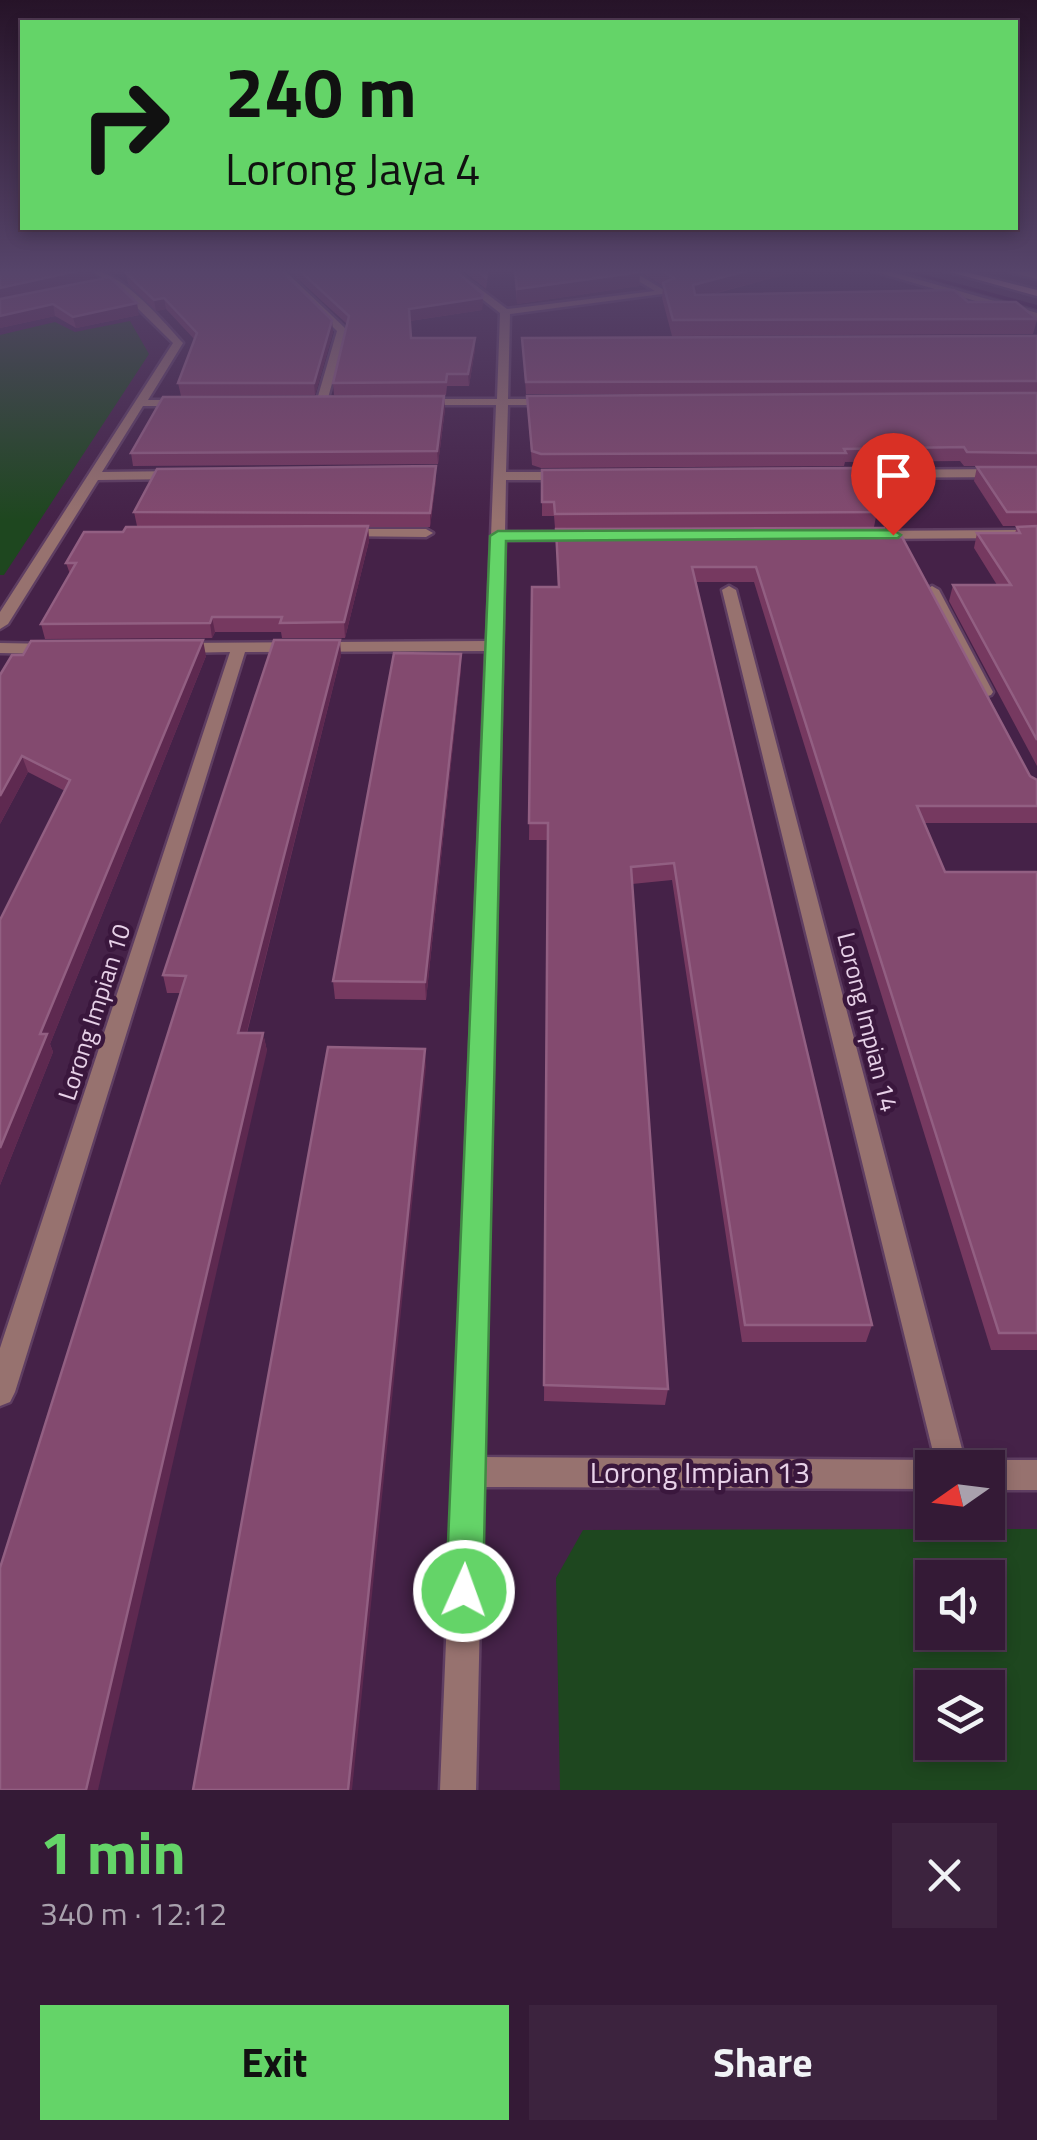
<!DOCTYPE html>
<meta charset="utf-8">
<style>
body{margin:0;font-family:"Titillium Web",sans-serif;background:#3c233e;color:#f1f3f6;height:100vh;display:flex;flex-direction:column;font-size:38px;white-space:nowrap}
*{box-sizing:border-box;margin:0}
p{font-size:32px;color:#a9a1ad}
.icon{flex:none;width:55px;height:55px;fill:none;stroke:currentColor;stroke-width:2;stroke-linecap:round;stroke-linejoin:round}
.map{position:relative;height:1790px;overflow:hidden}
.side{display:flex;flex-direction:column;background:#341a36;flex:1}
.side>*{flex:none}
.hud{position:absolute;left:20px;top:20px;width:998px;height:210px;border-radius:0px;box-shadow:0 5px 15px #0003,0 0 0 2px #4e3851;background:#64d468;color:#111;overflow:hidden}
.needle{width:65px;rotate:256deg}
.controls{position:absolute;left:915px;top:1450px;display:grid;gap:20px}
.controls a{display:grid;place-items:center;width:90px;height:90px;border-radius:0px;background:#341a36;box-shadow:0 5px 15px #0003,0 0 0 2px #4e3851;font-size:50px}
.pin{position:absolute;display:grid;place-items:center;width:85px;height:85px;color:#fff;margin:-102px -42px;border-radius:50% 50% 50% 0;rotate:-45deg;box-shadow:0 0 10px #0007}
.pin .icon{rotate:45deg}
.me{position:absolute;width:110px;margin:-55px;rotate:2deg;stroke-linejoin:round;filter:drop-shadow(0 0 8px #0008)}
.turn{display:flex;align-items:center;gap:35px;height:210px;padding:0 40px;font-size:45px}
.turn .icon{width:130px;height:130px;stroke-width:2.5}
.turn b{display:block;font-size:70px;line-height:85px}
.round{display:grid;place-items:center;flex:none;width:105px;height:105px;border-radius:0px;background:#3c233e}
.overview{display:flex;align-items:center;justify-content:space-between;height:170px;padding:0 40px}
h1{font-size:60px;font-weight:700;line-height:75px;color:#64d468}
.button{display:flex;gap:20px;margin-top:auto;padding:20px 40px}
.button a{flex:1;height:115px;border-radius:0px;background:#64d468;color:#111;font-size:40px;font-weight:700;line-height:115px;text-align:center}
.button a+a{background:#3c233e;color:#f1f3f6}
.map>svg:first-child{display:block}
.green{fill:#1e471f;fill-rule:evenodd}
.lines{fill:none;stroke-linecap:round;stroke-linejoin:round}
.stream{fill:#310036;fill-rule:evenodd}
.street-casing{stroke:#5f3e62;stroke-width:5}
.secondary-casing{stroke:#5f3e62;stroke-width:5}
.street{fill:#97726f;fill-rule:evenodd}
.secondary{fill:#d09691;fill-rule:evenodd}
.wall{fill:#763960}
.shaded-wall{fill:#5e2950}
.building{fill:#834a6f;stroke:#925f82;stroke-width:2.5}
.route{fill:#64d468;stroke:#418a44;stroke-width:2.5}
.labels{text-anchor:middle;stroke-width:9;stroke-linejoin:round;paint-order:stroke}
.street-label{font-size:25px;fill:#e7d1e8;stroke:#3a173d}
.near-street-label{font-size:30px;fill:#e7d1e8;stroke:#3a173d}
</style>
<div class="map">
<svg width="1037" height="1790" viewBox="0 0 1037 1790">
<rect width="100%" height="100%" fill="#452248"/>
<g class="green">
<path d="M 130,321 L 149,354 L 4,575 L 0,575 L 0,335 L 55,322 L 75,332 Z"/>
<path d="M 1037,1529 L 1037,1790 L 560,1790 L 556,1578 L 583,1530 ZM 932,1578 L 988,1578 L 988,1632 L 932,1632 ZM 932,1688 L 988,1688 L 988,1742 L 932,1742 Z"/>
</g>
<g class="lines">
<path class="stream" d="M 898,270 L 908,270 L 1037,305 L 1037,309 Z"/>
<defs>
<g id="street">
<path d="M 89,270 C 121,270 162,320 183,343 L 148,400 L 184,400 L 190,403 L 184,406 L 143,406 L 102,472 L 181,471 L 187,475 L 181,479 L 98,480 L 8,624 L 0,629 L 0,612 L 173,343 L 112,283 Z"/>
<path d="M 275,270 L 284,270 L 347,330 L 326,405 L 316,403 L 337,331 Z"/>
<path d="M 445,270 L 455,270 L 507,309 L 655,291 L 620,270 L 631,270 L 669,293 L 510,314 L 508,399 L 554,399 L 560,402 L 554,405 L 508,405 L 506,472 L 568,472 L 574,476 L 568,480 L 506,480 L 505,532 L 581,532 L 588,536 L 581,540 L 505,540 L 484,1457 L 935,1460 L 722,590 L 729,586 L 736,590 L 967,1468 L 932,1468 L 932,1489 L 483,1487 L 476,1790 L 440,1790 L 486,651 L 245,652 L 15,1392 L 10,1402 L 0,1406 L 0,1348 L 230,652 L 177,653 L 169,648 L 177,643 L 487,641 L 496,405 L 418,405 L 412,402 L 418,399 L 497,399 L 500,313 Z"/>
<path d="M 870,270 L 885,270 L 1037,313 L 1037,319 Z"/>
<path d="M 1009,270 L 1037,273 L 1037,279 L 1010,272 Z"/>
<path d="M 1037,469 L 1037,477 L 832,478 L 826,474 L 832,470 Z"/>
<path d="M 343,529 L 426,529 L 433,533 L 426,537 L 338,536 L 336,533 Z"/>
<path d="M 1037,530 L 1037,538 L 860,539 L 853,535 L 860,531 Z"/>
<path d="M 932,586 L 939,590 L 993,692 L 991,695 L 985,697 L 977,692 L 925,590 Z"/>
<path d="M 0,643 L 53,644 L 61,649 L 53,654 L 0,653 Z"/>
<path d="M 988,1460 L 1037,1460 L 1037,1490 L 988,1490 L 988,1468 L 976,1468 Z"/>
</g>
<path id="secondary" d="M 943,270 L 958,270 L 1037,290 L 1037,296 Z"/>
</defs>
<use href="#street" class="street-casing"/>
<use href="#secondary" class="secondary-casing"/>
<use href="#street" class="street"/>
<use href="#secondary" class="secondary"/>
</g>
<g class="wall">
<path d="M 0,270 L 96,278 L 38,291 L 139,315 L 76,328 L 55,316 L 0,328 Z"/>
<path d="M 109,270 L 281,270 L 333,332 L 315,395 L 181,396 L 178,383 L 195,340 L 166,309 L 156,311 L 128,284 L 126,273 L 133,272 L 117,274 Z"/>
<path d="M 288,270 L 454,270 L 483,294 L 482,310 L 410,321 L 411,338 L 475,349 L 469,386 L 447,386 L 446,395 L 334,395 L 333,383 L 347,324 Z"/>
<path d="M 462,270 L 489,270 L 486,289 Z"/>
<path d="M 514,270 L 802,270 L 710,295 L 968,302 L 1037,320 L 1033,334 L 672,336 L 662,298 L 663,286 L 640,272 L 639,286 L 517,304 Z"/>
<path d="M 1037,336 L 1037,466 L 964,466 L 960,461 L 845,462 L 844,466 L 541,468 L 532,465 L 527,396 L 942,394 L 526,394 L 522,338 Z"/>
<path d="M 445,409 L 438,464 L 133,466 L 131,453 Z"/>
<path d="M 977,467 L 1037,467 L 1037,526 L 1003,526 L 974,481 Z"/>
<path d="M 542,470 L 877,512 L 874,527 L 555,528 L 554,516 L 542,516 Z"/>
<path d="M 436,480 L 430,527 L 368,527 L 369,541 L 345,638 L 282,638 L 281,632 L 215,632 L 212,638 L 45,639 L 41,624 L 70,574 L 66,563 L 123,532 L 285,527 L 137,526 L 134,512 Z"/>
<path d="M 1037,526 L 1037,766 L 949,601 L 953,585 L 997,585 L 974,548 L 977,533 L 1015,533 L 1017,527 Z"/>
<path d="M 556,529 L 888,537 L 1030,776 L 1037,780 L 1037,823 L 924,823 L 945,872 L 1037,872 L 1037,1350 L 991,1350 L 754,582 L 696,582 L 872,1325 L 866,1342 L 742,1342 L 672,880 L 632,884 L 668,1389 L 665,1405 L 544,1401 L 548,840 L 529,840 L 532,606 L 558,587 Z"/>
<path d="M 461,654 L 461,669 L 426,1000 L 335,999 L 333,981 Z"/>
<path d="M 23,655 L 206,656 L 50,1044 L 53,1052 L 0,1185 L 0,920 L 65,791 L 28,772 L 0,824 Z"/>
<path d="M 341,655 L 247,1033 L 263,1033 L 267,1051 L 180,993 L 167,993 L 163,975 Z"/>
</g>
<g class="shaded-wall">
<path d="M 81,270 L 94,270 L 96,278 L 0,300 L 0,288 Z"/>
<path d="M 116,270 L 144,270 L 117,274 Z"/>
<path d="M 750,270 L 802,270 L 692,299 L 693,285 Z"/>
<path d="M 640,272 L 639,286 L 517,304 L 517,289 Z"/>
<path d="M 483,294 L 482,310 L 409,321 L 409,309 Z"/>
<path d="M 164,298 L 166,309 L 156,311 L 154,300 Z"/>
<path d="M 137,303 L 139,315 L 76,328 L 73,317 Z"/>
<path d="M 53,304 L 55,316 L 0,328 L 0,316 Z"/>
<path d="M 332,320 L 333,332 L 315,395 L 314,383 Z"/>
<path d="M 475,338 L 475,349 L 469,386 L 468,374 Z"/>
<path d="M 444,396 L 445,409 L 438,464 L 437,451 Z"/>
<path d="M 436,466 L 436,480 L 430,527 L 430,513 Z"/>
<path d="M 368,526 L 369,541 L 345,638 L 344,622 Z"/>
<path d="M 212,617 L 215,632 L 212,638 L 210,623 Z"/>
<path d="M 203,640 L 206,656 L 50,1044 L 53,1052 L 0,1185 L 0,1148 L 40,1034 Z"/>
<path d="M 340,640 L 341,655 L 242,1051 L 238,1033 Z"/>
<path d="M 461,654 L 461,669 L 426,1000 L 425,982 Z"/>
<path d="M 22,756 L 28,772 L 0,824 L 0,796 Z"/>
<path d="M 263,1033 L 267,1051 L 98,1790 L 86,1790 Z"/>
<path d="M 425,1049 L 426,1067 L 352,1790 L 348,1790 Z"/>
</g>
<g class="building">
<path d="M 0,270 L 81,270 L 0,288 Z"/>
<path d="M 140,270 L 281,270 L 332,320 L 314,383 L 178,383 L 197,333 L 164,298 L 154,300 L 126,273 Z"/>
<path d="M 299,270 L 454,270 L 483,294 L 482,298 L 409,309 L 411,338 L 475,338 L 468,374 L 447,374 L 446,382 L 333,383 L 349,316 Z"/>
<path d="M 476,270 L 487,270 L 486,278 Z"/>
<path d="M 515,270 L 638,270 L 640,272 L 517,289 Z"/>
<path d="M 661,270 L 750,270 L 693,285 L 695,295 L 954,290 L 968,302 L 1016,302 L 1037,319 L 673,320 L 663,283 L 674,278 Z"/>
<path d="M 110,277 L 137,303 L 73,317 L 53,304 L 0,316 L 0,299 Z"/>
<path d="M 1037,336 L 1037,381 L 526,382 L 522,338 Z"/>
<path d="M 1037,393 L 1037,453 L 967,452 L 964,447 L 844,449 L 846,453 L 541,454 L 532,451 L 527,396 Z"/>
<path d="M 444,396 L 437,451 L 131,453 L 163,397 Z"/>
<path d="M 436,466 L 430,513 L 134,512 L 157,469 Z"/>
<path d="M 977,467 L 1037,467 L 1037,512 L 1007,512 Z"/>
<path d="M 854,468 L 877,512 L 555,514 L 554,502 L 542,502 L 542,470 Z"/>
<path d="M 368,526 L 344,622 L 280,623 L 282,617 L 212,617 L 210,623 L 41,624 L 76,563 L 66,563 L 84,532 L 123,532 L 126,527 Z"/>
<path d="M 1037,526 L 1037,740 L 953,585 L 1011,585 L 977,533 L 1020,533 L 1017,527 Z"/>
<path d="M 884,528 L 888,537 L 902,537 L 1030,776 L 1037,780 L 1037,806 L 917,806 L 945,872 L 1037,872 L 1037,1333 L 999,1333 L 756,567 L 692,567 L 872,1325 L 745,1325 L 674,863 L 631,867 L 668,1389 L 544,1385 L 548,823 L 529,823 L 532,587 L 559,587 L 556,529 Z"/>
<path d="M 203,640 L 40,1034 L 47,1034 L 0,1148 L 0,920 L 70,780 L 22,756 L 0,796 L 0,675 L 12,655 L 23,655 L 31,641 Z"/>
<path d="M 274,640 L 340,640 L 238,1033 L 263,1033 L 86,1790 L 0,1790 L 0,1568 L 186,976 L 163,975 Z"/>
<path d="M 394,653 L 461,654 L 425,982 L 333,981 Z"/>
<path d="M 328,1047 L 425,1049 L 348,1790 L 193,1790 Z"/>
</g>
<linearGradient id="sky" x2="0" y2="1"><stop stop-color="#261328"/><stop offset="0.52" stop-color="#56446a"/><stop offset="1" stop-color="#56446a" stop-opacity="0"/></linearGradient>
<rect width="1037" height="521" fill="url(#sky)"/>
<path class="route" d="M 893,530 L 901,535 L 898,538 L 506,541 L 483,1591 L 478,1604 L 464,1610 L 451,1604 L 446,1591 L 490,536 L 498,531 Z"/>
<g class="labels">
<g class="street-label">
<text transform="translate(94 1012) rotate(-72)" y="9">Lorong Impian 10</text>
<text transform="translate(868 1022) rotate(76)" y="9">Lorong Impian 14</text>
</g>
<g class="near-street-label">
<text x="700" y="1483">Lorong Impian 13</text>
</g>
</g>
</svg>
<div class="controls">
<a><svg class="needle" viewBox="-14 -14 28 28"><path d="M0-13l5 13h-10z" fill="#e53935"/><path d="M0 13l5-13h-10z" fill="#a9a1ad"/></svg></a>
<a><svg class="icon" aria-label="sound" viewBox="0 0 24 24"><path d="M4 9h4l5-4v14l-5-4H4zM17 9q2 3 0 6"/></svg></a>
<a><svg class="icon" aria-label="layers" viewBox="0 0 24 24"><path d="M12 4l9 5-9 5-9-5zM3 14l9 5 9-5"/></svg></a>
</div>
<div class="pin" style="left:893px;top:535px;background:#d93025"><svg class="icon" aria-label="arrive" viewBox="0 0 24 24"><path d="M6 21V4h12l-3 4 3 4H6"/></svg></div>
<svg class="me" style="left:464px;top:1591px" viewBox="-20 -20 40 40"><circle r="17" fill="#64d468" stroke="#fff" stroke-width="3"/><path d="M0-11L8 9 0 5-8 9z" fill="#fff"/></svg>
<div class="hud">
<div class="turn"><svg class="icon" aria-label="right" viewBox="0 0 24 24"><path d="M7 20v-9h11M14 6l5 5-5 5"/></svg><div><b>240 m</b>Lorong Jaya 4</div></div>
</div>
</div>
<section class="side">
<div class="overview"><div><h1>1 min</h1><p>340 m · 12:12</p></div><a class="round"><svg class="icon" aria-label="close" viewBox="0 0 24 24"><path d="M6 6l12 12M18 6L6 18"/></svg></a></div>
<div class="button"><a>Exit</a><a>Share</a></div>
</section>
